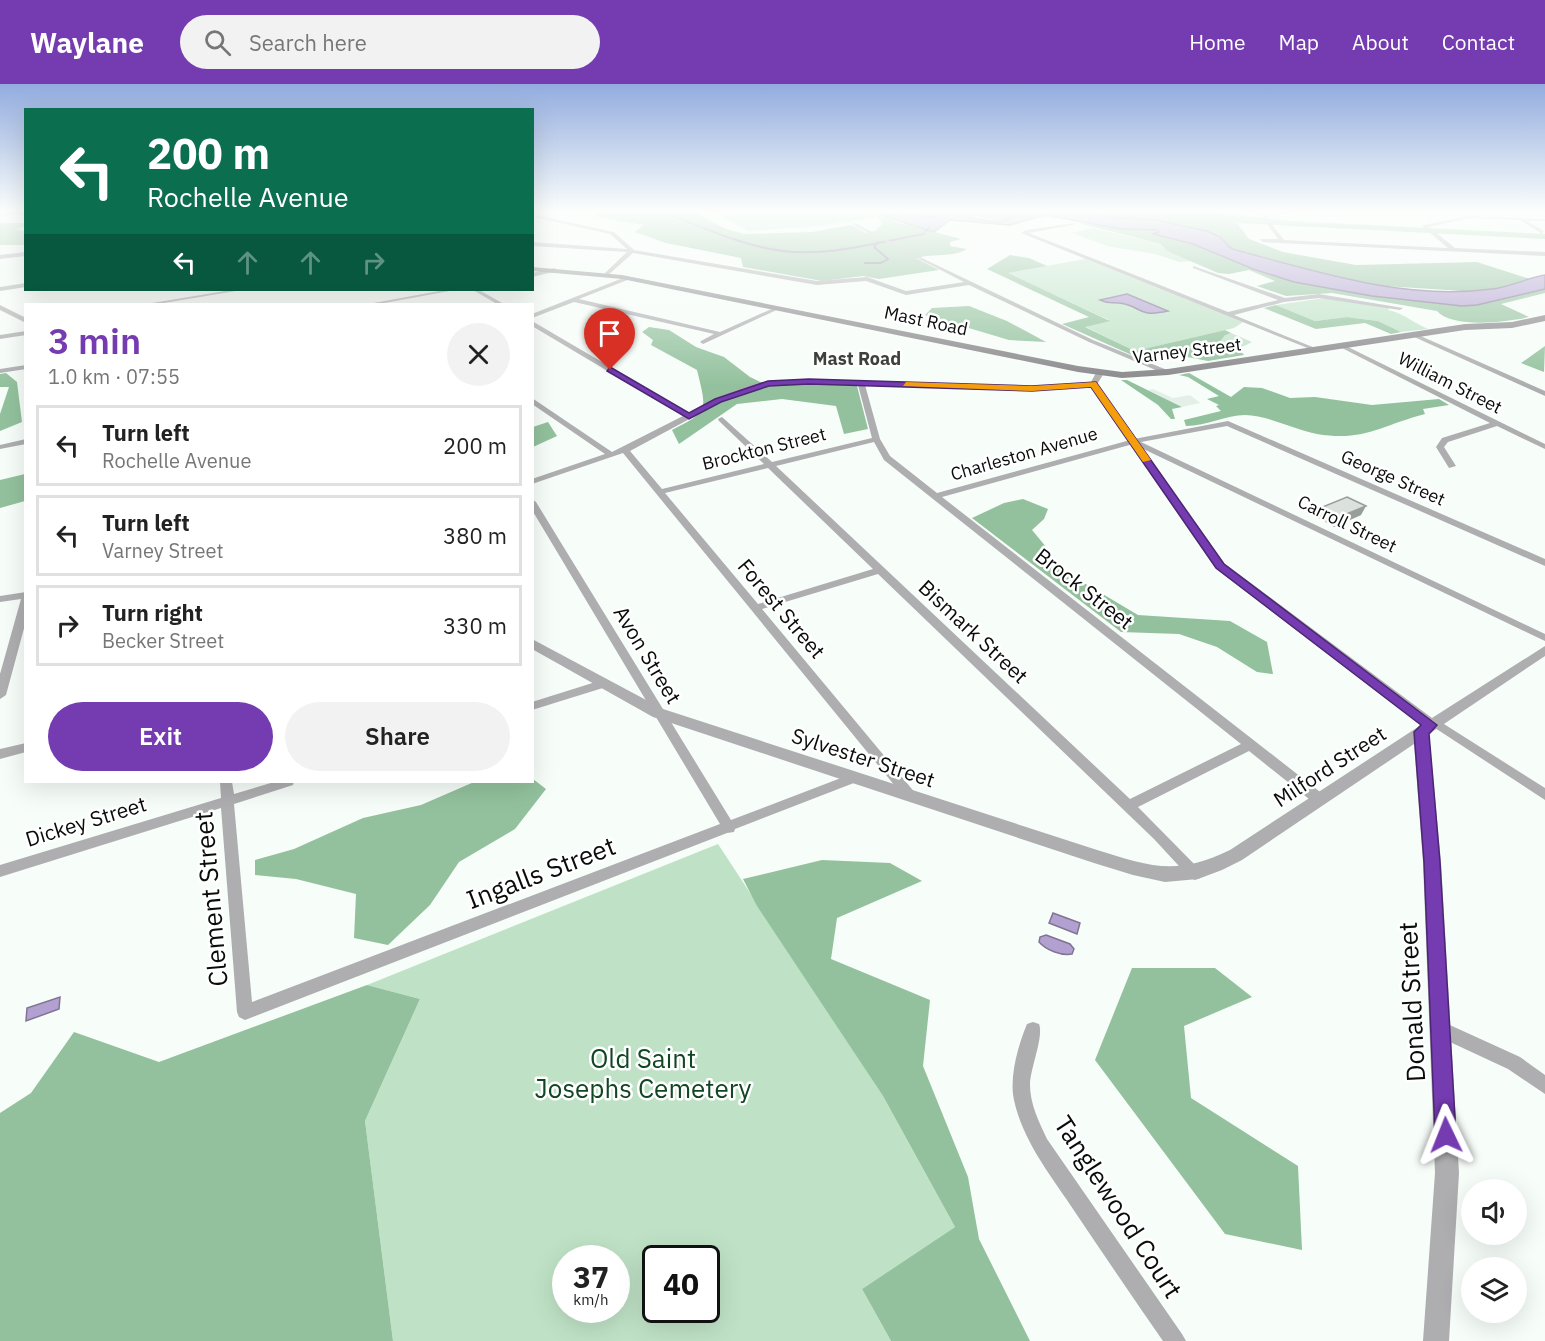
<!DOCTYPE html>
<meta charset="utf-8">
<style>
body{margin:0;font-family:"IBM Plex Sans",sans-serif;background:#f2f2f2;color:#222;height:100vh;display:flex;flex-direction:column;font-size:22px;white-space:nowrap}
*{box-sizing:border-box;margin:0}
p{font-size:20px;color:#767676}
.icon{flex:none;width:33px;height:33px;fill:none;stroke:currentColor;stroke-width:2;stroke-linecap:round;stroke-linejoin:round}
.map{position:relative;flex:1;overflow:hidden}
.panel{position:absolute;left:24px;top:219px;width:510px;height:480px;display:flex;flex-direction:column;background:#fff;border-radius:0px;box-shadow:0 6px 24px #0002}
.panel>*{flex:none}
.top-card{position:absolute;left:24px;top:24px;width:510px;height:183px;border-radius:0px;box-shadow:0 6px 24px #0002;background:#0b6e4f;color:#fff;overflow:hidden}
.fabs{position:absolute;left:1461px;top:1095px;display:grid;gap:12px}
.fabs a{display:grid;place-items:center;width:66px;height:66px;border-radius:50%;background:#fff;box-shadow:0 6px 24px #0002;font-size:30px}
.speed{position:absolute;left:552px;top:1161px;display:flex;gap:12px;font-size:30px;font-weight:700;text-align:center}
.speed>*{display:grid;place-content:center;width:78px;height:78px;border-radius:50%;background:#fff;box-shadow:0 6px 24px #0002;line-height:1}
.speed small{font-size:15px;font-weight:400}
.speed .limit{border:3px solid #111;border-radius:9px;background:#fff;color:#111}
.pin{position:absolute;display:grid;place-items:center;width:51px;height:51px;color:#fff;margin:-62px -26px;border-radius:50% 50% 50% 0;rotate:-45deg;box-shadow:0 0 6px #0007}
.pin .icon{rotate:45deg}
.me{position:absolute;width:66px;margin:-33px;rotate:358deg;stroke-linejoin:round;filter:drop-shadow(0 0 4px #0008)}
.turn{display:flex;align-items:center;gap:21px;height:126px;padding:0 24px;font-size:27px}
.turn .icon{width:78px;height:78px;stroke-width:2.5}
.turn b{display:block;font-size:42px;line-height:51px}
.lanes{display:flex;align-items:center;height:57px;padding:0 24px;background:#0003;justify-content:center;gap:30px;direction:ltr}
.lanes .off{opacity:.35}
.round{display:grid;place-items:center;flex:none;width:63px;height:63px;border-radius:32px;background:#f2f2f2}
.headline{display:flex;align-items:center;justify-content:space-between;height:102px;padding:0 24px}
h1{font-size:36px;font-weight:600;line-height:45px;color:#753bb1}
.button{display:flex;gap:12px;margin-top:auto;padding:12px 24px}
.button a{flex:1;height:69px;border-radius:36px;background:#753bb1;color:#fff;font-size:24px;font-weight:600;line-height:69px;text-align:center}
.button a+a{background:#f2f2f2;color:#222}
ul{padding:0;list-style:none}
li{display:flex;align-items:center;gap:18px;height:81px;margin:0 12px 9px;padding:0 12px;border:3px solid #e0e0e0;border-radius:0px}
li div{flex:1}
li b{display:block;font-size:22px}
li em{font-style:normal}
header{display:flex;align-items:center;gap:36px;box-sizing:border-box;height:84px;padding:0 30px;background:#753bb1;color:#fff}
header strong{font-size:28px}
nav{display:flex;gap:33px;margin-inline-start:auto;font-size:21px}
.search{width:420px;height:54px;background:#f2f2f2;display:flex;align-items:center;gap:15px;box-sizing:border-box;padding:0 21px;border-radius:33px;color:#767676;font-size:22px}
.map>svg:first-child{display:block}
.built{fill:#e4f0e7}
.green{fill:#bfe2c6;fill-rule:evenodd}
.forest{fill:#93c19d}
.water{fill:#b2a0d0;stroke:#807495;stroke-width:1.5}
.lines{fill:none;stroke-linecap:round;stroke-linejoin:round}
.stream{stroke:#807495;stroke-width:2}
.minor{fill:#aeadb0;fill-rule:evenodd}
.tertiary{fill:#aeadb0;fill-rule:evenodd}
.secondary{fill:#89878b;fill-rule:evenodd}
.wall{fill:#bcc2bd}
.shaded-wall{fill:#999e9a}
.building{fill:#dbe1dc;stroke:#999e9a;stroke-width:1.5}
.route{fill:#753bb1;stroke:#4c2673;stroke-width:1.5}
.slow{fill:#f59e0b}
.labels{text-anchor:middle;stroke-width:5;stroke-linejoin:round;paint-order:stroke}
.far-street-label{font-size:18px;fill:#0a0c0b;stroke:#fff}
.far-neighbourhood-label{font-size:18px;font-weight:bold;fill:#3c413d;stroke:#fff}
.street-label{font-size:21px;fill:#0a0c0b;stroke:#fff}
.near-street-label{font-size:26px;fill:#0a0c0b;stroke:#fff}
.near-park-label{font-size:26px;fill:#114623;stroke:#fff}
</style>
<header>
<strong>Waylane</strong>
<div class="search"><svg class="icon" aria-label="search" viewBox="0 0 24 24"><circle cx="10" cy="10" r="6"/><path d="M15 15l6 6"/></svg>Search here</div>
<nav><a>Home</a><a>Map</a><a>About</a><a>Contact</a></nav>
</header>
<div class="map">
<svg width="1545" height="1257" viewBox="0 0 1545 1257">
<rect width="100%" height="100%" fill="#f7fdf8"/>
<path class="built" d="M 1153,305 L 1173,314 L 1190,311 L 1200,319 L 1182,323 L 1148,306 Z"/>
<g class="green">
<path d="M 710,126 L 921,126 L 880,129 L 878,133 L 819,142 L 748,147 Z"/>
<path d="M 1093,144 L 1161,160 L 1167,167 L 1192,177 L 1179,178 L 1155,170 L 1107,162 L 1072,149 Z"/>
<path d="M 1085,175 L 1243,238 L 1234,244 L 1135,267 L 1084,242 L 1109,236 L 1007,189 Z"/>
<path d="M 1324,214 L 1390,223 L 1388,226 C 1401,228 1414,239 1428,245 L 1401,248 L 1378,237 L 1347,233 L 1315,237 L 1276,221 Z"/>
<path d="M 1231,249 L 1252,258 C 1239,265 1230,267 1215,262 L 1225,250 Z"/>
<path d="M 718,760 L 883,1012 L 955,1143 L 862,1205 L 891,1257 L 393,1257 L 365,1037 L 420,915 L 367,901 ZM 566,1174 L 616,1174 L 616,1226 L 566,1226 ZM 656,1174 L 706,1174 L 706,1226 L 656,1226 Z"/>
</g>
<g class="forest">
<path d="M 604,126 L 691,126 L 724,144 L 744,150 L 812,148 L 851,141 L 866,149 L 875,147 L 882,140 L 878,133 L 880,129 L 934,126 L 939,129 L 935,133 L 897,130 L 886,133 L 893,137 L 961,155 L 950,158 L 950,162 L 967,165 C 952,174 933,169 916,174 L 939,186 L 879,195 L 863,192 L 822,197 L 743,183 L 741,174 L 666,159 L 635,148 L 643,141 L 593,132 Z"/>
<path d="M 948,126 L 1018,128 L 1007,136 L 995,137 Z"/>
<path d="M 1072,126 L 1185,126 L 1290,137 L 1545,150 L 1545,155 L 1237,139 L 1249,155 L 1283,168 L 1356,181 L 1477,178 L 1530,195 L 1493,205 L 1463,207 L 1384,202 L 1332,192 L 1232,165 L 1220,153 L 1154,136 L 1108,133 Z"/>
<path d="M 1075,138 L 1121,145 L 1157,146 L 1160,148 L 1153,150 L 1193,160 L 1253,185 L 1294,198 L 1372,212 L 1462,222 L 1477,221 L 1545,205 L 1545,209 L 1501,220 L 1529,233 C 1508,238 1452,245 1437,227 L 1332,209 L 1286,212 L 1257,202 L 1275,197 L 1249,186 L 1229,190 L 1218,189 L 1167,167 L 1161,160 Z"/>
<path d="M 0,139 L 25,139 L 25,142 L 16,145 L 25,147 L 25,161 L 0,161 Z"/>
<path d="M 1010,171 L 1029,174 L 1047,182 L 1008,189 L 1110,237 L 1085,243 L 1135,267 L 1225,246 L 1231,249 L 1225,251 L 1215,263 L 1225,266 L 1239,265 L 1244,271 L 1208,277 L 1172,270 L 1134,272 L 1062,240 L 1089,233 L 987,185 Z"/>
<path d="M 1276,221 L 1315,237 L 1347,233 L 1378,237 L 1401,248 L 1391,250 L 1365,239 L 1316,245 L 1264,224 Z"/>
<path d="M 969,222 L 1007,237 L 1046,258 L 1009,256 L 925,231 L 932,224 Z"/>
<path d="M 649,243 L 669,246 L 696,263 L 724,273 L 750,293 L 769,302 L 816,299 L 857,302 L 868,345 L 844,350 L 836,322 L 782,315 L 737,320 L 679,360 L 672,346 C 709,327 707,327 697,286 L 651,261 L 653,256 L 642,248 Z"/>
<path d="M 1545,262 L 1544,288 L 1521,279 Z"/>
<path d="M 6,289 L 17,298 L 22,338 L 0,347 L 0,330 L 9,303 L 0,303 L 0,290 Z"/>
<path d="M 1189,289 L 1231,313 L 1244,303 L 1262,304 L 1290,314 L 1315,313 L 1372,321 L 1439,315 L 1449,321 L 1423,325 L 1425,330 C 1382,341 1364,358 1317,350 C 1295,346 1267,331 1245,331 C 1226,331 1207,342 1186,342 L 1184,336 L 1221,327 L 1216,322 L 1219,321 L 1207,315 L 1219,312 L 1188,293 L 1179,291 Z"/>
<path d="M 1121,296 L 1127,296 L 1182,323 L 1172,325 L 1175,335 L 1171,335 L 1158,321 Z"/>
<path d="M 548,338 L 557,352 L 533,363 L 533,343 Z"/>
<path d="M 25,390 L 25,417 L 0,424 L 0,396 Z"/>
<path d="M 1023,415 L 1048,425 L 1044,435 L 1032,446 L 1047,464 L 1047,477 L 1138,531 L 1230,537 L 1267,558 L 1273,590 L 1257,588 L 1217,563 L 1179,550 L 1121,548 L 972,434 L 1004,419 Z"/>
<path d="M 533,695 L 546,705 L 515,745 L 459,778 L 430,821 L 388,861 L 354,854 L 356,810 L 296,795 L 255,791 L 255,776 L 294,765 L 363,734 L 421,721 L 474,698 L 532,698 Z"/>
<path d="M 822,776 L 890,779 L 922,797 L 837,834 L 831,875 L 930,916 L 923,982 L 968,1093 L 979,1155 L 1030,1257 L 891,1257 L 862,1205 L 955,1143 L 883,1012 L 757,822 L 743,795 Z"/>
<path d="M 1132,884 L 1215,884 L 1252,913 L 1184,942 L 1191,1014 L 1298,1082 L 1302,1166 L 1225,1150 L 1095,976 Z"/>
<path d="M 367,901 L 420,915 L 365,1037 L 393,1257 L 0,1257 L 0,1029 L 31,1009 L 74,948 L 159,978 Z"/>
</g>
<g class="water">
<path d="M 934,126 C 953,126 991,143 1006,136 C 1010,134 1014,130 1018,128 L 1006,126 L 1072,126 L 1108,133 L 1154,136 L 1207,147 L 1220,153 L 1232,165 C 1316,187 1403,217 1492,205 C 1510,203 1527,194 1545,191 L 1545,205 L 1477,221 L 1462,222 L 1372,212 L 1294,198 L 1253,185 L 1193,160 L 1153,150 L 1159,148 L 1157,146 L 1121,145 L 1045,131 L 1010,141 L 950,136 L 934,148 L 886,133 L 897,130 L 935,133 L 939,129 Z"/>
<path d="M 1127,210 L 1168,227 C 1136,234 1143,222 1119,219 C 1111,218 1108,220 1100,216 Z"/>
<path d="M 1053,829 L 1080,839 L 1077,850 L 1049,839 Z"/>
<path d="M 1046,851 L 1070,860 L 1074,865 L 1072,870 C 1061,872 1046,866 1039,858 L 1040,853 Z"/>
<path d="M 60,913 L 59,925 L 26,937 L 27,924 Z"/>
</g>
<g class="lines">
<g class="stream">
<path d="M 665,129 C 703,143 742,162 783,167 C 830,173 878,158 924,150 L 929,143"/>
<path d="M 865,179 L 881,179 L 888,175 L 874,163 L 878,158"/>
</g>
<g class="minor">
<path d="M 1247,126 L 1269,130 L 1299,126 L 1267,134 L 1284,156 L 1448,164 L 1423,143 L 1423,141 L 1469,132 L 1545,135 L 1545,137 L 1527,137 L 1544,147 L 1542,150 L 1520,136 L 1469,134 L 1429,143 L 1455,164 L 1545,168 L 1545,172 L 1262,158 L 1260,155 L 1278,155 L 1262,133 L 1264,132 Z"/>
<path d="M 19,127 L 19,129 L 0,133 L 0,131 Z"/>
<path d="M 532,130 L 614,148 L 634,166 L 817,197 L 867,193 L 906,207 L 964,198 L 853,141 L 855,139 L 926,176 L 1093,256 L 1172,288 L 1165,290 L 1089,258 L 969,201 L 906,211 L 866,197 L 817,201 L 633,169 L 607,192 L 605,189 L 627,168 L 532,162 L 532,158 L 627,165 L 610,150 L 532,133 Z"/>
<path d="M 1075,139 L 1073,141 L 1029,149 L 1228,228 L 1278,216 L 1193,184 L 1193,182 L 1285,214 L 1319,210 L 1403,224 L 1400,226 L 1319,214 L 1284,218 L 1234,231 L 1320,266 L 1315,267 L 1021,149 L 1026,146 Z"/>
<path d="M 26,168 L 26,172 L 0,175 L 0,171 Z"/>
<path d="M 555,184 L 557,187 L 532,193 L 532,189 Z"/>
<path d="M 628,192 L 630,195 L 579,215 L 720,248 L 776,223 L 781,224 L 703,260 L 700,258 L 701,257 L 714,250 L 574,218 L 532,234 L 532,230 Z"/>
<path d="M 26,199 L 26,203 L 0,207 L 0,203 Z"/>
<path d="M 231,206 L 242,206 L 158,220 L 146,220 Z"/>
<path d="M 445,206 L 455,206 L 379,220 L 368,220 Z"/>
<path d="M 473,206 L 479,206 L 504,220 L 497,220 Z"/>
<path d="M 532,237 L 689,329 L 715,314 L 754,299 L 809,295 L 1032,303 L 1091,298 L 1097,287 L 1103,287 L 1104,289 L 1096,302 L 1032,307 L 865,301 L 880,355 L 890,372 L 937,409 L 1134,355 L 1228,337 L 1545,475 L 1545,482 L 1227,342 L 1141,358 L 1545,550 L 1545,557 L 1133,360 L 942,413 L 1324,711 L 1326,715 L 1324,719 L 1314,719 L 1249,667 L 1138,723 L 1200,786 L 1202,790 L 1200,794 L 1195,796 L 1190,794 L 1154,755 L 878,490 L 762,525 L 916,710 L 914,713 L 904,713 L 623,369 L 532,400 L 532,395 L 605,370 L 532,320 L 532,314 L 612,368 L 683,332 L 532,242 ZM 809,299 L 858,301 L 872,354 L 772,378 L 722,333 L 718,335 L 719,337 L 764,380 L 662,405 L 630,367 L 721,318 L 758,303 ZM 874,358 L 884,376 L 1241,660 L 1130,715 L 776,382 ZM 768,384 L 873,485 L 758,520 L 665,409 Z"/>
<path d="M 26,247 L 26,251 L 0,255 L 0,251 Z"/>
<path d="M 1412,250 L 1416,250 L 1545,307 L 1545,312 L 1412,252 Z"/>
<path d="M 1340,261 L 1344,261 L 1545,360 L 1545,365 L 1497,342 L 1448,358 L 1444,363 L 1456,382 L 1449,384 L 1436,363 L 1442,354 L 1490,339 L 1340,263 Z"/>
<path d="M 26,281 L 26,285 L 0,289 L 0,285 Z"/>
<path d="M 26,355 L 26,360 L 0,365 L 0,361 Z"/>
<path d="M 532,415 L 536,418 L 731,736 L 854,689 L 859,691 L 860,694 L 859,697 L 735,745 L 734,748 L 727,749 L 245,936 L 239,933 L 237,928 L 221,724 L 0,793 L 0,781 L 221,714 L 220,698 L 232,698 L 234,710 L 274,698 L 294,698 L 293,701 L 234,720 L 252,918 L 720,740 L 532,426 Z"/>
<path d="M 26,508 L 26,537 L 6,611 L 0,615 L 0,590 L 21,515 L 0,518 L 0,512 Z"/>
<path d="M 602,596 L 606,597 L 608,600 L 606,603 L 532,626 L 532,618 Z"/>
<path d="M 1436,635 L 1545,704 L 1545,716 L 1432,642 L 1430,639 L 1432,636 Z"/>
<path d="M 26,659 L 26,668 L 0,675 L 0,665 Z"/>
<path d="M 1441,937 L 1520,973 L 1545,991 L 1545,1010 L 1508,985 L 1435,951 L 1433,945 L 1435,939 Z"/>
<path d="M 1033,938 L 1039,940 C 1044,953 1030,985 1030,1001 C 1030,1020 1039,1038 1047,1055 L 1182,1250 L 1186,1257 L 1163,1257 C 1133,1214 1104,1171 1075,1128 C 1052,1093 1023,1058 1014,1016 C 1009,993 1018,962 1027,940 Z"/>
</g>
<g class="tertiary">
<path d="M 0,221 L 26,234 L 26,239 L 0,226 Z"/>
<path d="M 1090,298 L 1096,298 L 1224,479 L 1432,634 L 1545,562 L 1545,572 L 1429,650 L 1441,778 L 1459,1089 L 1449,1257 L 1423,1257 L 1435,1089 L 1423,778 L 1414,660 L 1242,776 L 1222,786 L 1198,795 L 1165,798 L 1133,791 L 1094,779 L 653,633 L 532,565 L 532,555 L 663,625 L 1094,765 C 1149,782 1175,793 1230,766 L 1421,641 L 1216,485 L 1088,300 Z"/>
</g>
<g class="secondary">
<path d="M 3,126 L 26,128 L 26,132 L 4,127 Z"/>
<path d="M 532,183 L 622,191 L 1078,282 L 1122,288 L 1168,285 L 1465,240 L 1512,238 L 1545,231 L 1545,237 L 1512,244 L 1465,246 L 1168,291 L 1122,294 L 1078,288 L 622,195 L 532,187 Z"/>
</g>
</g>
<path class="wall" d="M 1320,424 L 1361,431 L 1334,443 L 1316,433 Z"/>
<path class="shaded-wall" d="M 1366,422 L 1361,431 L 1334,443 L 1339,433 Z"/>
<path class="building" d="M 1347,413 L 1366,422 L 1339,433 L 1320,424 Z"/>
<linearGradient id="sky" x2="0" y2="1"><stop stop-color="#92acde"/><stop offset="0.42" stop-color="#fbfefc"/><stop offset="1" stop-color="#fbfefc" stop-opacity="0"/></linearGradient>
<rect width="1545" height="302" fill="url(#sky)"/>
<path class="route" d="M 610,283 L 689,329 L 715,315 L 768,297 L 809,295 L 1032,302 L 1096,298 L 1224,480 L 1437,641 L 1429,650 L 1440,778 L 1456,1051 L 1453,1058 L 1446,1061 L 1438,1058 L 1435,1051 L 1424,778 L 1414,648 L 1421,641 L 1216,484 L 1091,303 L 1032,307 L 809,300 L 769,302 L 721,318 L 689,335 L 607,287 Z"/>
<path class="slow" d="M 906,298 L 1032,302 L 1096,298 L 1151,376 L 1143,378 L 1091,303 L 1032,307 L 903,302 Z"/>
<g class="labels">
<g class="far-street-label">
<text transform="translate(926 237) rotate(12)" y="6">Mast Road</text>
<text transform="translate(1187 267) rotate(-7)" y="6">Varney Street</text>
<text transform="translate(1450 299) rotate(27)" y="6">William Street</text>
<text transform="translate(764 365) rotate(-14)" y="6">Brockton Street</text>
<text transform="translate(1024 370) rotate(-16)" y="6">Charleston Avenue</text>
<text transform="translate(1393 394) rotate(24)" y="6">George Street</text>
<text transform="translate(1347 440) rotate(26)" y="6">Carroll Street</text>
</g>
<g class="far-neighbourhood-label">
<text x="857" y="281">Mast Road</text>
</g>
<g class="street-label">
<text transform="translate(1084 505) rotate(38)" y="7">Brock Street</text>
<text transform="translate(781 525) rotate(50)" y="7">Forest Street</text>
<text transform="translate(973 548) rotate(43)" y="7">Bismark Street</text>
<text transform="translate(647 571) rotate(59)" y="7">Avon Street</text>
<text transform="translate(863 674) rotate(18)" y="7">Sylvester Street</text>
<text transform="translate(1330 683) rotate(-33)" y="7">Milford Street</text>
<text transform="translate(86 738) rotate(-17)" y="7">Dickey Street</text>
</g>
<g class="near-street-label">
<text transform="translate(541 789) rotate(-21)" y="9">Ingalls Street</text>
<text transform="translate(211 815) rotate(-95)" y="9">Clement Street</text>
<text transform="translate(1412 918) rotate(-93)" y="9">Donald Street</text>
<text transform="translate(1118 1123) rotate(57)" y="9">Tanglewood Court</text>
</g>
<g class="near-park-label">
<text x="643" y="984">Old Saint<tspan x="643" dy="30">Josephs Cemetery</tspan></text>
</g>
</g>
</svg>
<div class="fabs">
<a><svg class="icon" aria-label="sound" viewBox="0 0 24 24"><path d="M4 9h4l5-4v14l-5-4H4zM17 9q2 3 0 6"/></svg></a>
<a><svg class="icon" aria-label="layers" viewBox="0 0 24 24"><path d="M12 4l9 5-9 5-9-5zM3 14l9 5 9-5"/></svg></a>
</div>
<div class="speed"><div>37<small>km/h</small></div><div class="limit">40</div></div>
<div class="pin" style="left:610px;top:286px;background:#d93025"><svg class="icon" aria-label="arrive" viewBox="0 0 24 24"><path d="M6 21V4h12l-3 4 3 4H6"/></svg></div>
<svg class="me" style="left:1446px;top:1051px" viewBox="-20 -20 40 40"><path d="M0-17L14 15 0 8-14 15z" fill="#753bb1" stroke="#fff" stroke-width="4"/></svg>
<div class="top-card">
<div class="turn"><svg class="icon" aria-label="left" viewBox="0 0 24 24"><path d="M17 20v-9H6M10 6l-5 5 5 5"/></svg><div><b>200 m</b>Rochelle Avenue</div></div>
<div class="lanes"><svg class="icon" aria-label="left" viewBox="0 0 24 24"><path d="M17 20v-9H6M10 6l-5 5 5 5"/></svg><svg class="icon off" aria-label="ahead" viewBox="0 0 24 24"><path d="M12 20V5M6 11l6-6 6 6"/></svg><svg class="icon off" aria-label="ahead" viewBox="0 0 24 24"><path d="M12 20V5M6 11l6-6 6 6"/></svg><svg class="icon off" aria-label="right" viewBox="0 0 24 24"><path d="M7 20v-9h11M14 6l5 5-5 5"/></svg></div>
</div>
<section class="panel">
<div class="headline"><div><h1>3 min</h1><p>1.0 km · 07:55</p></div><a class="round"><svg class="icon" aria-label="close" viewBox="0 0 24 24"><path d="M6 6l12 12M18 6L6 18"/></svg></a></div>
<ul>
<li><svg class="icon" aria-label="left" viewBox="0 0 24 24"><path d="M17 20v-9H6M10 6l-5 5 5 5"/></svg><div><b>Turn left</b><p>Rochelle Avenue</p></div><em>200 m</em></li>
<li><svg class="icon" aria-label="left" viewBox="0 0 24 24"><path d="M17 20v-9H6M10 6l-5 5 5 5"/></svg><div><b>Turn left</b><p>Varney Street</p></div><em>380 m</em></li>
<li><svg class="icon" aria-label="right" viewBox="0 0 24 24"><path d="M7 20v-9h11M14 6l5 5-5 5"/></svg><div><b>Turn right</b><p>Becker Street</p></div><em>330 m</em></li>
</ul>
<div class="button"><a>Exit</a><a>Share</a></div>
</section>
</div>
